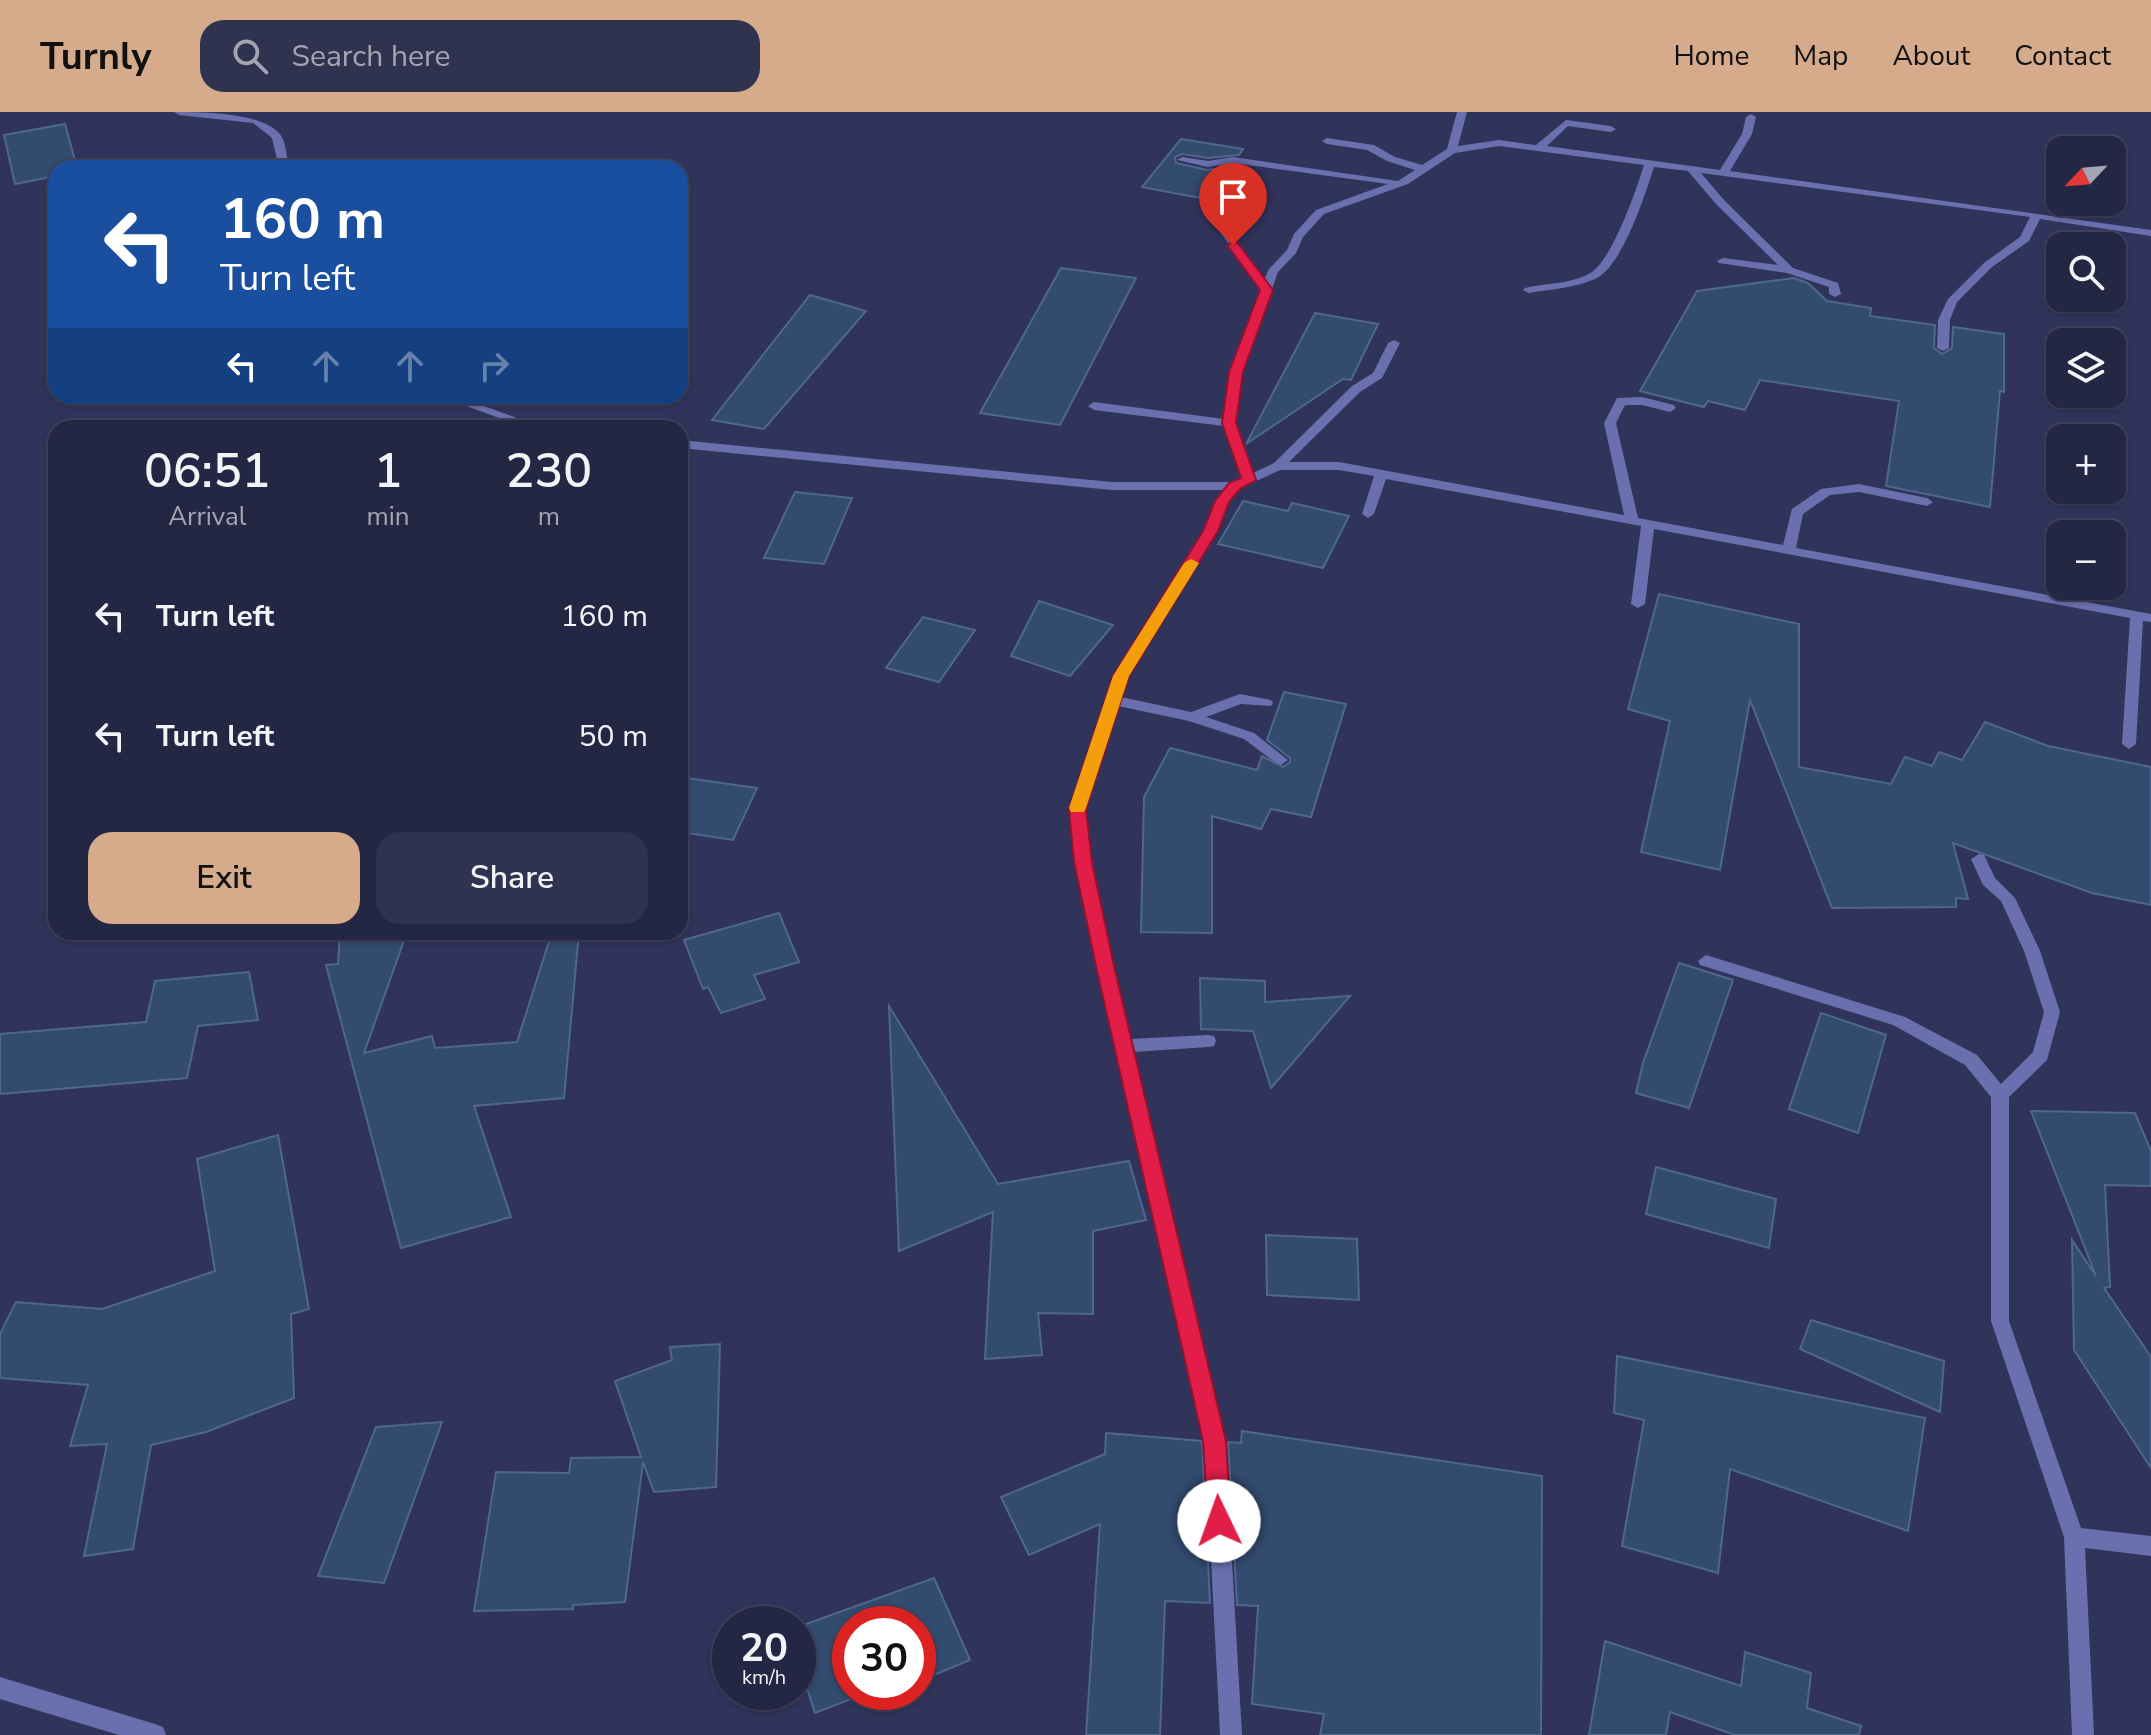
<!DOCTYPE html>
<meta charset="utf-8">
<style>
body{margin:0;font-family:"Nunito Sans",sans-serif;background:#30334f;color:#f1f3f6;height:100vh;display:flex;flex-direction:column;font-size:30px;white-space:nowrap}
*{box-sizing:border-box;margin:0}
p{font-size:26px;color:#a3a5b2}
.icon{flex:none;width:44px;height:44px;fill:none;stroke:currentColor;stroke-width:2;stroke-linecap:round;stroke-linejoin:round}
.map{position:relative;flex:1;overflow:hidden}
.drawer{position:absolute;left:48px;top:308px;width:640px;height:520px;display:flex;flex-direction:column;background:#242744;border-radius:24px;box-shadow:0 2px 6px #0004,0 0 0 2px #41445d}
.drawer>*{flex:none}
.top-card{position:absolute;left:48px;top:48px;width:640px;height:244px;border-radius:24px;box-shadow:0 2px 6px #0004,0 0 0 2px #41445d;background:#1a4fa0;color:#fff;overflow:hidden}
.needle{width:52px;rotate:244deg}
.tools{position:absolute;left:2046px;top:24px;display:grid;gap:16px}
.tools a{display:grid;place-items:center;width:80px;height:80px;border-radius:16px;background:#242744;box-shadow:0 2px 6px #0004,0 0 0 2px #41445d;font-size:40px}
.speed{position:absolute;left:712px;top:1494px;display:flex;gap:16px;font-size:40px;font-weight:700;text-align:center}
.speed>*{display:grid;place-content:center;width:104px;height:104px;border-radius:50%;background:#242744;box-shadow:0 2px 6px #0004,0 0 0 2px #41445d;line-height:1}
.speed small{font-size:20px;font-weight:400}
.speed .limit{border:12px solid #d22;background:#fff;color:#111}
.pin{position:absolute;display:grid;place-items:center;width:68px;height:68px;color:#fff;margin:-82px -34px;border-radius:50% 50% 50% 0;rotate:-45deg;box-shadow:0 0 8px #0007}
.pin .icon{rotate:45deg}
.me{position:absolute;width:88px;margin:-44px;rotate:357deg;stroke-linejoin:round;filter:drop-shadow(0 0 6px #0008)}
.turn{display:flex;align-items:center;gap:28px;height:168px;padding:0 40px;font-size:36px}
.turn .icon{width:104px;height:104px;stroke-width:2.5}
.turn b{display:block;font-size:56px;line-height:68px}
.lanes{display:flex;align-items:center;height:76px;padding:0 40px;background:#0003;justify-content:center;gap:40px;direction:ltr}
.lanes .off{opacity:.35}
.eta{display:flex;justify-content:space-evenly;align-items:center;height:136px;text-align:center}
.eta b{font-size:48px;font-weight:600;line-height:56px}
.button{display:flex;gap:16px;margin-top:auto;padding:16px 40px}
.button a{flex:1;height:92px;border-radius:24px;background:#d6ab8b;color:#111;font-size:32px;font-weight:600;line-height:92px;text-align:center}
.button a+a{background:#30334f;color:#f1f3f6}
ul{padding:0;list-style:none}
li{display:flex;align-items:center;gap:24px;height:120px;padding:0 40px}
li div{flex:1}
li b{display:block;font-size:30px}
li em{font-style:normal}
header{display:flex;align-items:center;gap:48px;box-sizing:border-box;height:112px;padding:0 40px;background:#d6ab8b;color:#111}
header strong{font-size:38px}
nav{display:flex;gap:44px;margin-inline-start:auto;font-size:28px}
.search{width:560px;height:72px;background:#30334f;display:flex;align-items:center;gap:20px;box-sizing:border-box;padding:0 28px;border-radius:24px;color:#a3a5b2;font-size:30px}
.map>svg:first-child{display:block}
.building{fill:#334b6f;stroke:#4e688d;stroke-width:2}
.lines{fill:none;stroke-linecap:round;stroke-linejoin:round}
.street{fill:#6970ad;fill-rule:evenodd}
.route{fill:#e11d48;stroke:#92132f;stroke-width:2}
.slow{fill:#f59e0b}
</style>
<header>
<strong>Turnly</strong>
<div class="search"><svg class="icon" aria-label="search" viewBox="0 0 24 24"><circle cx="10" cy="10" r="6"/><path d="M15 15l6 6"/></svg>Search here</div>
<nav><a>Home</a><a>Map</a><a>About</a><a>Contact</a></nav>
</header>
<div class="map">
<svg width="2151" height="1623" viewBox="0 0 2151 1623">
<rect width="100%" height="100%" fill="#30345a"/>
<g class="building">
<path d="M 65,12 L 77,56 L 56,56 L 56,64 L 15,72 L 4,23 Z"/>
<path d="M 1181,27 L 1243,37 L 1239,43 L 1208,46 L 1182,42 L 1175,45 L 1176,51 L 1207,58 L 1230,55 L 1205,87 L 1142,75 Z"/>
<path d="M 1061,156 L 1136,166 L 1060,313 L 980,301 Z"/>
<path d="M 1794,166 L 1808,171 L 1827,189 L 1871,196 L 1870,204 L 1935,213 L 1934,236 L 1942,242 L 1952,236 L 1953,215 L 2004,222 L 2004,280 L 2000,279 L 1990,395 L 1886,374 L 1899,289 L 1760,268 L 1745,298 L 1708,289 L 1704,295 L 1640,279 L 1697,179 Z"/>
<path d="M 810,183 L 866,199 L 764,317 L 712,308 Z"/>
<path d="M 1315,201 L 1378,212 L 1351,268 L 1343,267 L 1246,332 Z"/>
<path d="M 795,380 L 852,386 L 824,452 L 764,446 Z"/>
<path d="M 1243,389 L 1288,399 L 1292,391 L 1349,404 L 1323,456 L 1218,432 Z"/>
<path d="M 1659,482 L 1799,512 L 1799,655 L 1891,672 L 1905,645 L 1932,654 L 1939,640 L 1962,648 L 1985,610 L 2048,634 L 2151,655 L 2151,793 L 2092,781 L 1953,731 L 1968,787 L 1956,786 L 1956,795 L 1832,796 L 1750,588 L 1720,758 L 1641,740 L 1670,609 L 1628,597 Z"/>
<path d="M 1039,489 L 1113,513 L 1070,564 L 1011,544 Z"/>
<path d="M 923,505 L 975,518 L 939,570 L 886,556 Z"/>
<path d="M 1284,580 L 1346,592 L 1311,705 L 1271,697 L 1261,717 L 1212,704 L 1212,821 L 1141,820 L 1144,685 L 1170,636 L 1257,658 L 1262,644 L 1283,655 L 1290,650 L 1290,646 L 1267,628 Z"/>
<path d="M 680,665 L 757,676 L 733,728 L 680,720 Z"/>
<path d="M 779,801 L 799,850 L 754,863 L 765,887 L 721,901 L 708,875 L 703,877 L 684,828 Z"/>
<path d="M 340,820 L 407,820 L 364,941 L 432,924 L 435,936 L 517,930 L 552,820 L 579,820 L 564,986 L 474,994 L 511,1105 L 401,1136 L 326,853 L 338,852 Z"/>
<path d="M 1679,851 L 1733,868 L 1689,996 L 1636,981 L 1643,951 Z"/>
<path d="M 249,860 L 258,908 L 198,914 L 187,966 L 0,982 L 0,922 L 146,910 L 155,869 Z"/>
<path d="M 1200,866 L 1265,869 L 1265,890 L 1350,884 L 1271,976 L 1253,919 L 1201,917 Z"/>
<path d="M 889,894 L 998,1072 L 1129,1049 L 1146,1108 L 1093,1119 L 1093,1202 L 1038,1201 L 1042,1243 L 985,1247 L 993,1100 L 899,1139 Z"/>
<path d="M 1821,901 L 1886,923 L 1858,1021 L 1789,997 Z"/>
<path d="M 2031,999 L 2135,1001 L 2151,1039 L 2151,1074 L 2105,1073 L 2110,1175 L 2104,1176 L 2151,1245 L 2151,1356 L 2074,1238 L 2072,1128 L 2096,1164 Z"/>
<path d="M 278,1023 L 309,1197 L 291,1202 L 294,1286 L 206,1320 L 151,1333 L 133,1437 L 84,1444 L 107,1332 L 70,1334 L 88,1273 L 0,1266 L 0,1222 L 16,1190 L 102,1197 L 215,1159 L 197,1047 Z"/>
<path d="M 1656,1055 L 1776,1087 L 1769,1136 L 1646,1102 Z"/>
<path d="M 1266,1123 L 1357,1127 L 1359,1188 L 1267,1183 Z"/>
<path d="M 1811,1208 L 1944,1249 L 1940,1300 L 1800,1237 Z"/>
<path d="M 720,1232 L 716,1375 L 654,1380 L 643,1350 L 625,1490 L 573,1493 L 573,1497 L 474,1499 L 496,1360 L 569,1361 L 571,1346 L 641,1345 L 615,1269 L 672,1248 L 670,1235 Z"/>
<path d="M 1617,1244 L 1925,1306 L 1908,1419 L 1730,1357 L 1718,1461 L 1622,1434 L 1644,1308 L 1614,1301 Z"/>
<path d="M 442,1310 L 384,1471 L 318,1464 L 376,1315 Z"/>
<path d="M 1242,1319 L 1542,1364 L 1541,1623 L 1320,1623 L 1324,1602 L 1252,1592 L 1258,1494 L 1237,1493 L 1228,1330 L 1241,1331 Z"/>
<path d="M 1106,1321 L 1202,1329 L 1210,1491 L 1165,1489 L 1160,1623 L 1086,1623 L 1100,1412 L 1029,1443 L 1001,1385 L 1105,1342 Z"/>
<path d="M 934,1466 L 970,1548 L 922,1568 L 918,1561 L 918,1512 L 850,1512 L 850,1580 L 869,1580 L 815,1601 L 798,1548 L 798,1515 Z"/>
<path d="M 1605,1529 L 1741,1574 L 1745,1540 L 1811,1561 L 1807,1596 L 1861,1614 L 1859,1623 L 1735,1623 L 1670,1600 L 1666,1623 L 1589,1623 Z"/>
</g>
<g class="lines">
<g class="street">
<path d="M 174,0 C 203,0 266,0 282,25 C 286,33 287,47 289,56 L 279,56 L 272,26 L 253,11 L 179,3 Z"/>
<path d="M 1457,0 L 1467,0 L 1458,34 L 1499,28 L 1536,33 L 1566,8 L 1611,14 L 1616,17 L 1611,20 L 1568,14 L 1547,34 L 1720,58 L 1742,22 L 1746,5 L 1751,2 L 1756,5 L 1752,22 L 1730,59 L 2151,118 L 2151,124 L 2040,107 L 2029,129 L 1992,155 L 1957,190 L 1950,208 L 1949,236 L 1943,239 L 1937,236 L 1938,208 L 1948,187 L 1984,151 L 2020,125 L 2030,105 L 1701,61 L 1724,88 L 1793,156 L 1838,171 L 1841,182 L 1835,185 L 1829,182 L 1829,175 L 1787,161 L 1719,151 L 1717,149 L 1723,146 L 1778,153 L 1716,92 L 1688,59 L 1654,55 C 1645,83 1623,152 1597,166 C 1577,176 1551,177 1529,181 L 1523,178 L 1525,176 C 1545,171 1574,172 1592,160 C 1613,145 1636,79 1644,53 L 1499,34 L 1455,41 L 1408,72 L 1324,102 L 1303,125 L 1296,141 L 1278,160 L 1242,260 L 1235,311 L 1253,361 L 1274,351 L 1352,274 L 1373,261 L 1388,231 L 1394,228 L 1400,231 L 1382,266 L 1360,280 L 1289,350 L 1339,350 L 1624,403 L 1604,311 L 1617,286 L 1642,285 L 1674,293 L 1676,296 L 1670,300 L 1642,293 L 1625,293 L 1616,311 L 1638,406 L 1783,433 L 1792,397 L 1821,377 L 1859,372 L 1927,386 L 1933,390 L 1927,394 L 1859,380 L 1830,383 L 1803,402 L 1796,436 L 2151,502 L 2151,510 L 2143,509 L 2136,632 L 2129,637 L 2122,632 L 2130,506 L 1654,417 L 1645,492 L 1638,496 L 1631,492 L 1641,414 L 1386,367 L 1374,402 L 1368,406 L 1362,402 L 1374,364 L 1339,358 L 1280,358 L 1239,377 L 1228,390 L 1217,419 L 1128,564 L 1121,585 L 1191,600 L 1240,582 L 1271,588 L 1273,591 L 1271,594 L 1241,592 L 1206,605 L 1254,621 L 1288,648 L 1281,653 L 1276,651 L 1244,627 L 1189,609 L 1118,594 L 1085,697 L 1091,750 L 1130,927 L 1208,923 L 1214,924 L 1216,929 L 1214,934 L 1208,935 L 1133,940 L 1225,1329 L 1242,1623 L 1220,1623 L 1205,1329 L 1097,854 L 1075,750 L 1069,697 L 1114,564 L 1203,419 L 1216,389 L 1225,378 L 1112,378 L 680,336 L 680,328 L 1112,370 L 1233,370 L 1242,366 L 1224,314 L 1094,298 L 1088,294 L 1094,290 L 1224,307 L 1230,260 L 1260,178 L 1205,98 L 1215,84 L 1224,86 L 1215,98 L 1264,168 L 1269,157 L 1287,138 L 1294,122 L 1316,98 L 1388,72 L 1233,51 L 1208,55 L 1177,48 L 1182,45 L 1208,49 L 1233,45 L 1398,69 L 1415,58 L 1387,49 L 1367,38 L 1327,32 L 1322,29 L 1327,26 L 1374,33 L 1395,45 L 1422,53 L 1447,37 Z"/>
<path d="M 439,284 L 457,284 L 544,316 L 526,316 Z"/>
<path d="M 1979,742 L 1984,743 L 1995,766 L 2015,786 L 2040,839 L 2060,900 L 2047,948 L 2009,985 L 2009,1209 L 2081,1416 L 2151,1424 L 2151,1444 L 2085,1436 L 2094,1623 L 2072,1623 L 2064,1425 L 1991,1209 L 1991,985 L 1965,953 L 1893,913 L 1700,853 L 1698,849 L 1706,843 L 1905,905 L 1977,943 L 2001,972 L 2033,940 L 2044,900 L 2024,839 L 2001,789 L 1983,773 L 1971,747 Z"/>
<path d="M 0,1565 L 155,1612 L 163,1615 L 166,1623 L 119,1623 L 0,1587 Z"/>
</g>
</g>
<path class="route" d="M 1233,129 L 1237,130 L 1273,178 L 1243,260 L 1236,311 L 1256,368 L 1240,377 L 1229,390 L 1218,419 L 1129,564 L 1086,697 L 1092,750 L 1114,854 L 1226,1329 L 1231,1409 L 1227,1417 L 1219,1420 L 1211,1417 L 1208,1409 L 1203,1329 L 1096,854 L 1074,750 L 1069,697 L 1113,564 L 1203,419 L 1215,389 L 1229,371 L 1241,366 L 1222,311 L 1229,260 L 1260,178 L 1227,133 Z"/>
<path class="slow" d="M 1191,447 L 1199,451 L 1129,564 L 1086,696 L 1084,700 L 1071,700 L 1069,696 L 1113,564 L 1184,451 Z"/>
</svg>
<div class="tools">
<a><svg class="needle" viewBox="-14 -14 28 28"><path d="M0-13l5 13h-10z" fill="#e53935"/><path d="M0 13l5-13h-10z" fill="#a3a5b2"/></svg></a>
<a><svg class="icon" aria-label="search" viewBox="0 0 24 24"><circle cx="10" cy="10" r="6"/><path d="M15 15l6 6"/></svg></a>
<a><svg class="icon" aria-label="layers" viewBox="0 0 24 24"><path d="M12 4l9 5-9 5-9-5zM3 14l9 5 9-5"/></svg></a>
<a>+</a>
<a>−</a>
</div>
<div class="speed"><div>20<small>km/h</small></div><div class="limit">30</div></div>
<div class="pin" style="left:1233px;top:133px;background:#d93025"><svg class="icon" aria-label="arrive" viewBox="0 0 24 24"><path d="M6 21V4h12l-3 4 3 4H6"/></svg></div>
<svg class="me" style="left:1219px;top:1409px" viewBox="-20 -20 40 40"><circle r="19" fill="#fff"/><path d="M0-13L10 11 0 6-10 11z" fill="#e11d48"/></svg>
<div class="top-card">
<div class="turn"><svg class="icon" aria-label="left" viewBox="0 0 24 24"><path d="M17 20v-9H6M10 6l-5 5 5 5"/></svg><div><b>160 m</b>Turn left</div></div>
<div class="lanes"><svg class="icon" aria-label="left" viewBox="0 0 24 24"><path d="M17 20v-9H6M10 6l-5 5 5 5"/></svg><svg class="icon off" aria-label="ahead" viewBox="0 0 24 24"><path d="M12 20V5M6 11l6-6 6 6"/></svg><svg class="icon off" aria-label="ahead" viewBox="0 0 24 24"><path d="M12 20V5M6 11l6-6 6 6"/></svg><svg class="icon off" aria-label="right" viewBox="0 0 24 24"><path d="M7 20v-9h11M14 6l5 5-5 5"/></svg></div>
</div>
<section class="drawer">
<div class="eta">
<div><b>06:51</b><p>Arrival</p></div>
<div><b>1</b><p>min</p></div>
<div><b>230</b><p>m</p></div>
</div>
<ul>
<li><svg class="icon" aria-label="left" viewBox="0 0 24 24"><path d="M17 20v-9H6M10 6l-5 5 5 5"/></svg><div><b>Turn left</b></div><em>160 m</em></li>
<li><svg class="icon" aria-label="left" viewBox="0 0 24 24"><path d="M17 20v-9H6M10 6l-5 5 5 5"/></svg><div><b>Turn left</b></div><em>50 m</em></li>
</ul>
<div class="button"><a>Exit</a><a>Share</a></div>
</section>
</div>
